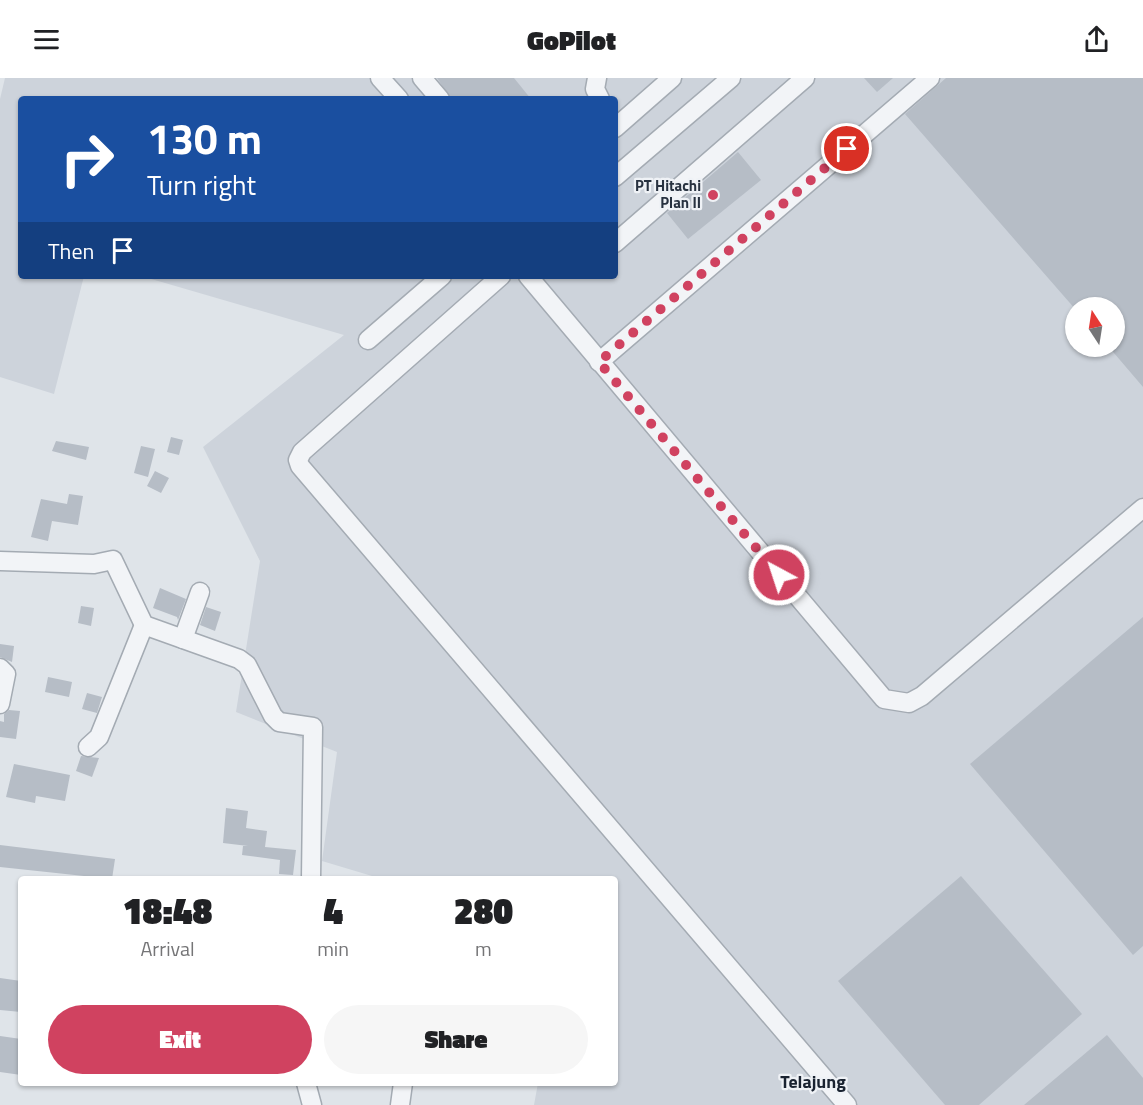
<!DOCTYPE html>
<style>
body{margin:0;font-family:"Titillium Web",sans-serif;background:#f6f6f6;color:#202124;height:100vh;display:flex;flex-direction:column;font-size:22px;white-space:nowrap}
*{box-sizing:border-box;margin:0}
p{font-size:20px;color:#757577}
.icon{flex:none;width:33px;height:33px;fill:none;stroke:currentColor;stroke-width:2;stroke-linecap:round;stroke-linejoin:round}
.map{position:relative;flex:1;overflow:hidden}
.sheet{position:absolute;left:18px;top:798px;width:600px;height:210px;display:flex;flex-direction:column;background:#fff;border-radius:6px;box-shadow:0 2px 4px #0004}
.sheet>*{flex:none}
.guide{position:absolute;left:18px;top:18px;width:600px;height:183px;border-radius:6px;box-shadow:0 2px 4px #0004;background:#1a4fa0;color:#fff;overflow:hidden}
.needle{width:39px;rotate:348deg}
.tools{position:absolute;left:1065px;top:219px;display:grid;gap:12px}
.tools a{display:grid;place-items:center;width:60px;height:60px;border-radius:50%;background:#fff;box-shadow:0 2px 4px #0004;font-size:30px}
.pin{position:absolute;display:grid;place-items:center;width:51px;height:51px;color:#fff;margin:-26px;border:3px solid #fff;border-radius:50%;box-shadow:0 2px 6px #0007}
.me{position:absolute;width:66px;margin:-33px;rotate:320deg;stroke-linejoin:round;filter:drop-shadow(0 0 4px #0008)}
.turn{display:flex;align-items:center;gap:21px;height:126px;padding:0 30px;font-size:27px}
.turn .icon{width:78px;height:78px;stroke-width:2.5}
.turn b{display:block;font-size:42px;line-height:51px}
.then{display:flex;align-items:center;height:57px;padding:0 30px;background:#0003;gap:12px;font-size:22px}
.eta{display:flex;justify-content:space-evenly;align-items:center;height:102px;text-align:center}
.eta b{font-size:36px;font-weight:800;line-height:42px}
.button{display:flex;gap:12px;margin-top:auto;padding:12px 30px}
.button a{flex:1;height:69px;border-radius:36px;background:#d04260;color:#fff;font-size:24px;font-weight:800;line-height:69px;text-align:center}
.button a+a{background:#f6f6f6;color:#202124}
header{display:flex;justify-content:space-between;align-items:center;height:78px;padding:0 30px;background:#fff;font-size:27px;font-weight:800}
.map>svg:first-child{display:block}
.built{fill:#cdd3db;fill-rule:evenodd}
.building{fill:#b6bdc6}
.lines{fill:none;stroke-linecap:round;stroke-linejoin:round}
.minor-casing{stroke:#a4abb3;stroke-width:21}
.minor{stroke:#f2f4f7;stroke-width:18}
.route{stroke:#d04260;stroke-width:10;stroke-dasharray:0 18}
.poi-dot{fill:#d04260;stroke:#eff2f6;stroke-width:2}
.labels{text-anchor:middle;stroke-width:4.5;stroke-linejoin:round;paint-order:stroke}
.poi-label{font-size:15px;font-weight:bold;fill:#283240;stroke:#eff2f6;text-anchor:end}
.quarter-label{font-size:18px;font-weight:bold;fill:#1a2331;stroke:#eff2f6}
</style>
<header><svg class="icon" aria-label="menu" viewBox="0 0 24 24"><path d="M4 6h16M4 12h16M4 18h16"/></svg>GoPilot<svg class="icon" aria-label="share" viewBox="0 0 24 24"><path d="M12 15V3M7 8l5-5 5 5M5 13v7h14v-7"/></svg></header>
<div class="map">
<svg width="1143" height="1027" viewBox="0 0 1143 1027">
<rect width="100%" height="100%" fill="#dfe4e9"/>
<path class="built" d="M 5,0 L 1143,0 L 1143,1027 L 534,1027 L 538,1005 L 615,1005 L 615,801 L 382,801 L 322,783 L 337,674 L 236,634 L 260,483 L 203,369 L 344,257 L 141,198 L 615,198 L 615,21 L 21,21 L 21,198 L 84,198 L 54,316 L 0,299 L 0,21 ZM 1076,230 L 1114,230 L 1114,268 L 1076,268 Z"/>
<g class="building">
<path d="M 437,0 L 514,0 L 531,21 L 451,21 Z"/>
<path d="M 864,0 L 893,0 L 877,14 Z"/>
<path d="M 946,0 L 1143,0 L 1143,309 L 1108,268 L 1114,268 L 1114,230 L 1076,232 L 905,36 Z"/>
<path d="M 738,74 L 761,102 L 688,161 L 667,135 Z"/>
<path d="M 171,359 L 183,362 L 179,377 L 167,374 Z"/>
<path d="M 56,363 L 89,369 L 86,382 L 52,373 Z"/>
<path d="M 141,368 L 155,371 L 148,399 L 134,395 Z"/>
<path d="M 155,393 L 169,400 L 161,415 L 147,408 Z"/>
<path d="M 69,416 L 83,418 L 78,447 L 52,443 L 48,463 L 31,459 L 41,421 L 67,426 Z"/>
<path d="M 160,510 L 186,521 L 178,542 L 177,539 L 153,530 Z"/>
<path d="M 81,528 L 94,530 L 91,548 L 78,545 Z"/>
<path d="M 206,529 L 221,534 L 215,553 L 200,547 Z"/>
<path d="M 1143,539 L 1143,868 L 1133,877 L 970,686 Z"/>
<path d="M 0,566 L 14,568 L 12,584 L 0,579 Z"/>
<path d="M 48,599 L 72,604 L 69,619 L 45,614 Z"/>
<path d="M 87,615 L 102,619 L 97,635 L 82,631 Z"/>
<path d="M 9,632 L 20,633 L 16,661 L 0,659 L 0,643 L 4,644 L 4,636 Z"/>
<path d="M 81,678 L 99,680 L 92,699 L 76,693 Z"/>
<path d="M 14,686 L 70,697 L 65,723 L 36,718 L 35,725 L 6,719 Z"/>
<path d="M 226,730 L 248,733 L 246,750 L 267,753 L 265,769 L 296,772 L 293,797 L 279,796 L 280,782 L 242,777 L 243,768 L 248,768 L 223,765 Z"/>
<path d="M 0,767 L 115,781 L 112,801 L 0,789 Z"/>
<path d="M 961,798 L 1082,936 L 979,1027 L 945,1027 L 838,903 Z"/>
<path d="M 0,900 L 21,903 L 21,934 L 0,932 Z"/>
<path d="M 1107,957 L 1143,1000 L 1143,1027 L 1024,1027 Z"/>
<path d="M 0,958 L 21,961 L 21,997 L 0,994 Z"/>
</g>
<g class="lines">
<defs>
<g id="minor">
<path d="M 380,0 L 399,21"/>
<path d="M 422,0 L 440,21"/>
<path d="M 597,0 L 595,11 L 600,21"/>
<path d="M 615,50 L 672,0"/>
<path d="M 615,99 L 731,0"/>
<path d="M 615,165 L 805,0"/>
<path d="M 501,198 L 302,374 L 298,382 L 300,388 L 847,1027"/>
<path d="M 528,198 L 884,621 L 909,625 L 922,618 L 1143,430"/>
<path d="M 368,262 L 442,198"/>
<path d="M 599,284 L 930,0"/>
<path d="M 0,483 L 94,486 L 113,482 L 144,547 L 239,581 L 247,587 L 273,638 L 279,644 L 313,649 L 311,801"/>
<path d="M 183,561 L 200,514"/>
<path d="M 0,590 L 6,596 L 0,626"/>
<path d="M 88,669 L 99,659 L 144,547"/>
<path d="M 306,1005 L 312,1027"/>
<path d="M 400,1027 L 403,1005"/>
</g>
</defs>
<use href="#minor" class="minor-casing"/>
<use href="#minor" class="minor"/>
</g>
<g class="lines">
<path class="route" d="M 779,497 L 599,284 L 847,71"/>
</g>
<circle class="poi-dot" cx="713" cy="117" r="6"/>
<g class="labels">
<g class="poi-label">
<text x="701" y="113">PT Hitachi<tspan x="701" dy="17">Plan II</tspan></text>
</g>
<g class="quarter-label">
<text x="813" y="1010">Telajung</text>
</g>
</g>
</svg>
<div class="tools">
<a><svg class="needle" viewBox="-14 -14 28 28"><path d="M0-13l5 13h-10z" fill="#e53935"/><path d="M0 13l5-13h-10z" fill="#757577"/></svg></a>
</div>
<div class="pin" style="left:847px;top:71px;background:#d93025"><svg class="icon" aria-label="arrive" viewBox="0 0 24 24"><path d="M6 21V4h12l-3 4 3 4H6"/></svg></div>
<svg class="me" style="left:779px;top:497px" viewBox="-20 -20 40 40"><circle r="17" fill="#d04260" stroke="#fff" stroke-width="3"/><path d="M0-11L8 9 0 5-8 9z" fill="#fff"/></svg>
<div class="guide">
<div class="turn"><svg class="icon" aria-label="right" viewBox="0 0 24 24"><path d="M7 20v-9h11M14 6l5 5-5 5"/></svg><div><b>130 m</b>Turn right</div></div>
<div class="then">Then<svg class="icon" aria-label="arrive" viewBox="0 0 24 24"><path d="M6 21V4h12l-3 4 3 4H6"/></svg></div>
</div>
<section class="sheet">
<div class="eta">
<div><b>18:48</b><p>Arrival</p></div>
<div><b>4</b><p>min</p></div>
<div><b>280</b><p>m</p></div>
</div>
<div class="button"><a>Exit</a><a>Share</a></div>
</section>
</div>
